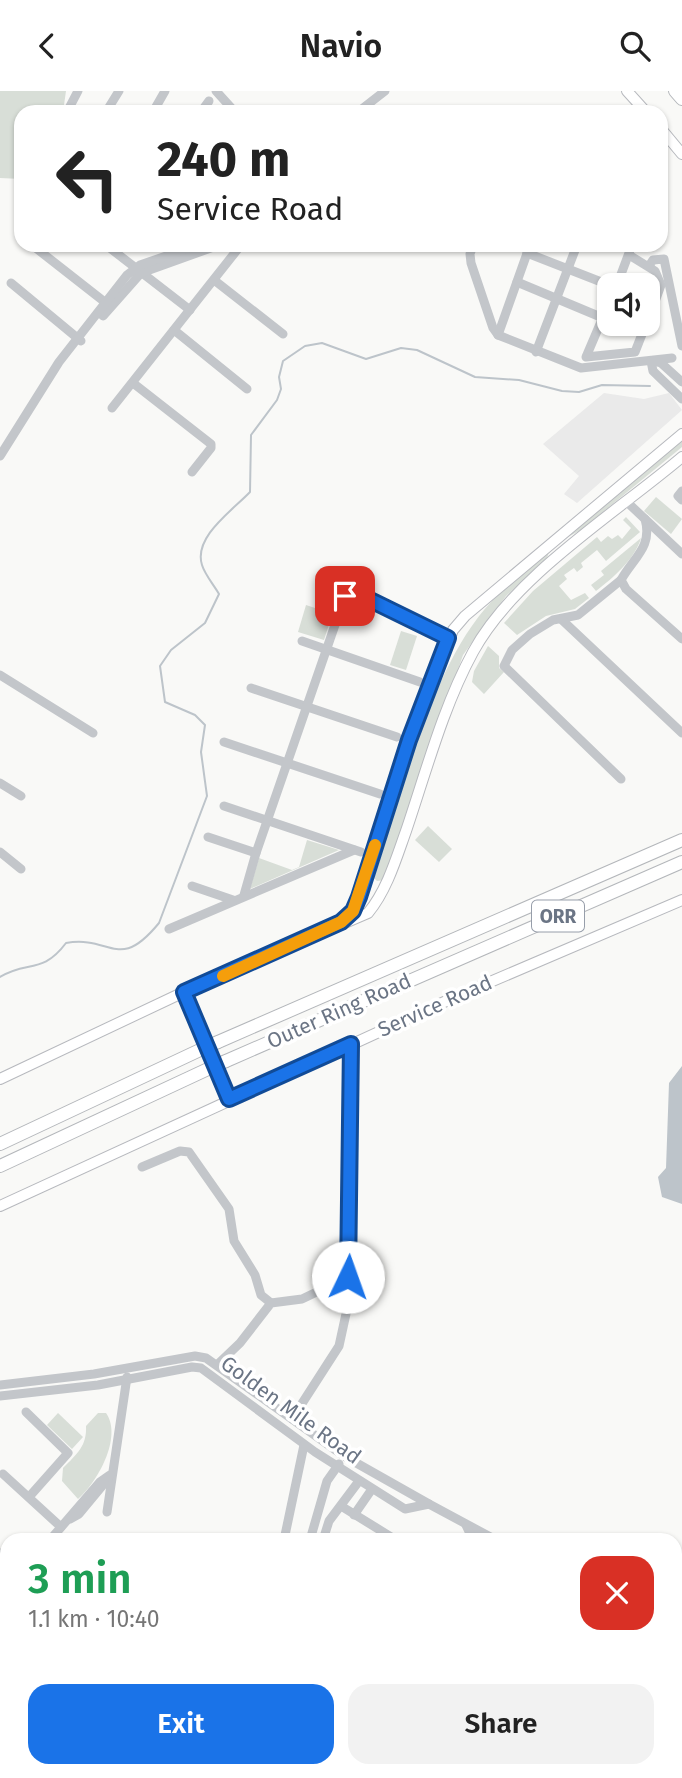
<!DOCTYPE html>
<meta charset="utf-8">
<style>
body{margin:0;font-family:"Fira Sans",sans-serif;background:#f2f2f2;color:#222;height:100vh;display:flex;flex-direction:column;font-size:26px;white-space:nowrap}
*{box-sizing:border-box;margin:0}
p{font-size:23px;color:#767676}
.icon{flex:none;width:38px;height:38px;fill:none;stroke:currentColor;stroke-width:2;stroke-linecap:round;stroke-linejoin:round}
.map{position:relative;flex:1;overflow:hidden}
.sheet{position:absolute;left:0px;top:1442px;width:682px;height:245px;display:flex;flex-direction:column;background:#fff;border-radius:21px 21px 0 0;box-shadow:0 2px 5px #0004}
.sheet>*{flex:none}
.guide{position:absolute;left:14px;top:14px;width:654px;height:147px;border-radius:21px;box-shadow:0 2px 5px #0004;background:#fff;color:#222;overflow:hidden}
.tools{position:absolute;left:597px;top:182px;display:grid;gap:14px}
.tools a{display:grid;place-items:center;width:63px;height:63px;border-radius:14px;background:#fff;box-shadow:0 2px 5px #0004;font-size:35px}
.pin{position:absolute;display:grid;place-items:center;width:60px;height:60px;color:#fff;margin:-30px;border-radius:14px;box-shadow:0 4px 10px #0006}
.me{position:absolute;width:77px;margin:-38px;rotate:3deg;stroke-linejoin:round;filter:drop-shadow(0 0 5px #0008)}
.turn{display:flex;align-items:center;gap:24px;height:147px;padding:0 28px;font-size:32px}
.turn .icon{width:91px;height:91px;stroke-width:2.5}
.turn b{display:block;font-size:49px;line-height:60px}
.round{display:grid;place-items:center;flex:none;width:74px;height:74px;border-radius:21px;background:#f2f2f2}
.headline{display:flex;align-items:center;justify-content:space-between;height:119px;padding:0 28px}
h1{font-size:42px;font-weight:600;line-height:52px;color:#1e9e55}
.cta{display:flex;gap:14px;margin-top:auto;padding:14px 28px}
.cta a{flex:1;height:80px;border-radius:21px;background:#1a73e8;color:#fff;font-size:28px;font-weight:600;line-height:80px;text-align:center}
.cta a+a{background:#f2f2f2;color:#222}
header{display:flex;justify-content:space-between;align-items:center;height:91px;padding:0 28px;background:#fff;font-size:32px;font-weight:600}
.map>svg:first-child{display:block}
.built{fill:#eaeaea}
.green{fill:#d8ded7}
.water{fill:#bdc4ca}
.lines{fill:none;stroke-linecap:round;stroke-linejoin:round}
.stream{stroke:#bdc4ca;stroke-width:2}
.major-casing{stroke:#b7b9be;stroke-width:12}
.highway-casing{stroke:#b4b7bb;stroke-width:14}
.minor{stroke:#c3c6ca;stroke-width:9}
.major{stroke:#fff;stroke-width:10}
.highway{stroke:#fff;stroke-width:12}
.highway-bridge-casing{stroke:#b4b7bb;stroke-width:14;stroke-linecap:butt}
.highway-bridge{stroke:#fff;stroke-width:12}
.route-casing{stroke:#114b97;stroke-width:18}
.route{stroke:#1a73e8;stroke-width:12}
.slow{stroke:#f59e0b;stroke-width:12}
.labels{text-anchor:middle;stroke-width:7;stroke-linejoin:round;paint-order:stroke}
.shield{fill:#fff;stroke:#979eaa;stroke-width:2}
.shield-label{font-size:19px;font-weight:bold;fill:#6b7585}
.street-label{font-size:21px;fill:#6b7585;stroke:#fff}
</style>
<header><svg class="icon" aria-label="back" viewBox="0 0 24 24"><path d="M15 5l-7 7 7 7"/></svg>Navio<svg class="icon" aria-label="search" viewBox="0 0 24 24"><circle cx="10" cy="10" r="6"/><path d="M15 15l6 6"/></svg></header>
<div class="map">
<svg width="682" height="1687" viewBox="0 0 682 1687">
<rect width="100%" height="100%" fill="#f9f9f7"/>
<path class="built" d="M 604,302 L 644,308 L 669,302 L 682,319 L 577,412 L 564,403 L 579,385 L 543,353 Z"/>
<g class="green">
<path d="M 0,0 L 66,0 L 63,21 L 21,21 L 21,88 L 0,87 Z"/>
<path d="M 682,347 L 682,356 L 581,439 L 566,447 L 564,445 Z"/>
<path d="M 656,406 L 682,428 L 671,443 L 644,420 Z"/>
<path d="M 626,426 L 640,441 L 606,470 L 597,459 L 581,472 L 583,476 L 577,481 L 574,477 L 564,484 L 567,488 L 559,495 L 571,509 L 585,502 L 589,507 L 575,518 L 546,525 L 517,544 L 504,532 L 533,500 L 597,446 L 601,451 L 608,445 L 612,448 L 618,444 L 622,448 L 631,437 L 623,429 Z"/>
<path d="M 641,447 C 635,468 613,487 596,500 L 591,494 L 604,484 L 601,480 Z"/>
<path d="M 549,461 L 547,467 L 506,505 L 463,564 L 385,789 L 377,790 L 374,787 C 402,702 431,574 492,510 C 509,491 529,477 549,461 Z"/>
<path d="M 323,503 L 337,508 L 324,549 L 298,541 L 306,514 L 318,518 Z"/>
<path d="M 401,540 L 417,545 L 406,579 L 390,574 Z"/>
<path d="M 488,555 L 499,565 L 499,577 L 504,581 L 484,603 L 472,591 L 474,580 Z"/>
<path d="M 428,735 L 452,758 L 439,771 L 415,749 Z"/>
<path d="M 307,749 L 339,759 L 250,798 L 259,767 L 292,779 L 299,776 Z"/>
<path d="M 58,1322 L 83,1346 L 72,1358 L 47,1334 Z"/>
<path d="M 98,1322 L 106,1322 C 123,1346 97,1392 78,1408 L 62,1390 L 63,1377 C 77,1363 87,1355 86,1335 Z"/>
</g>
<path class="water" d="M 682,975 L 682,1113 L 662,1106 L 658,1086 L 666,1077 L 669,992 Z"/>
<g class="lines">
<path class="stream" d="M 0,886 C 27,869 42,884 66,852 C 112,844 118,882 159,832 L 207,705 L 201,661 L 205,634 L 195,624 L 165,611 L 160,575 L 171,559 L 205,532 L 219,503 C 214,494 205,484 202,474 C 193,446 233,419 250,401 L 251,344 L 277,309 L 281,298 L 279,286 L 283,270 L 305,255 L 322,252 L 366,268 L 401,257 L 417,259 L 475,286 L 519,289 L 562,300 L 579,301 L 602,294 L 650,295"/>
<defs>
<g id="major">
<path d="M 627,0 L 646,21"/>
<path d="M 662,39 L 682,63"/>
<path d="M 343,829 L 353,820 L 359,806 L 409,649 L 453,539 L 465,525 L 682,343"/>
<path d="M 184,901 L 229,1008"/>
<path d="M 0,988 L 184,901 L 368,822 C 387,799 396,768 406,740 C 426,681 443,616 473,561 C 514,485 616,422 682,366"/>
<path d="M 0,1115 L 455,906 L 682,809"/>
</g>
<g id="highway">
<path d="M 675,0 L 682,8"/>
<path d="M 218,951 L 682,749"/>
<path d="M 226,970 L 682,771"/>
<path d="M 0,1053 L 200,959"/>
<path d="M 0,1075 L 208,978"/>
</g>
</defs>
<use href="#major" class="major-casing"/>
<use href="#highway" class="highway-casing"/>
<g class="minor">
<path d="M 216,0 L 235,21"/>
<path d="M 67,21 L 78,0"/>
<path d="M 106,21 L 119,0"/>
<path d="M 153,21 L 165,0"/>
<path d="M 201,21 L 209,10"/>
<path d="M 358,21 L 385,0"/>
<path d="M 32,154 L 106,212"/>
<path d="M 106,154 L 190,219"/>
<path d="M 473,154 L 470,163 L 471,172 L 493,237 L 498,244 L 581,277 L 672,267"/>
<path d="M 527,162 L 609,194"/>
<path d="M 629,164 L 655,180 L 661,194 L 648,230"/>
<path d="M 649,175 L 653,169 L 664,168 L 682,255"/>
<path d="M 214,189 L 283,243"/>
<path d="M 517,191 L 603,227"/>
<path d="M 11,192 L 81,250"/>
<path d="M 617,194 L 632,154"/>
<path d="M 609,212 L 586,266 L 635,261 L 646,233"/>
<path d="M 103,225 L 141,182 L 219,154"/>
<path d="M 174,239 L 247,298"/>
<path d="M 498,244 L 530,154"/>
<path d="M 536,261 L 577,154"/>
<path d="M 651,270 L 653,280 L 682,308"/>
<path d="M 653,270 L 661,272 L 682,291"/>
<path d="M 133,292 L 211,353 L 211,357 L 192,381"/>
<path d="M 112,317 L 241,154"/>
<path d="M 0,365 L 59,271 L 127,184 L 140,174 L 198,154"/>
<path d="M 682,400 L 678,405 L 682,409"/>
<path d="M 628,412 L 682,463"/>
<path d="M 645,428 C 653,456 633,467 621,489 L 626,498 L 682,548"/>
<path d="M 621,489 L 578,524 L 553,529 L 530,543 L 512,559 L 504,575 L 621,688"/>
<path d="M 561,528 L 682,642"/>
<path d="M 302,550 L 420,591"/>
<path d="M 0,584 L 93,642"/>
<path d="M 251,597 L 397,646"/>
<path d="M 224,651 L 380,703"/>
<path d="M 0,692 L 21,705"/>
<path d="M 224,715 L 361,761"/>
<path d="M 208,746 L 256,762"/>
<path d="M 0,761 L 21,778"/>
<path d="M 192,795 L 233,809"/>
<path d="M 244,804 L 256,762 L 345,505 L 354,501 L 448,547"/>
<path d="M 169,838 L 354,759"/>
<path d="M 142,1076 L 180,1060 L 189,1061 L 229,1118 L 234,1150 L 255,1184 L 261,1204 L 271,1212"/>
<path d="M 218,1273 L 240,1252 L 271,1212 L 302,1208 L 348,1186"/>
<path d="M 0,1294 L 94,1283 L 195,1265 L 206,1267 L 344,1365 L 429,1413 L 405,1418 L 315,1361 L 201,1277 L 192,1276 L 98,1294 L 0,1305"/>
<path d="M 26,1321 L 68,1362 L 29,1406"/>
<path d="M 292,1328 L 339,1255 L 349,1209 L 351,953"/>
<path d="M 3,1383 L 61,1436"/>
<path d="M 429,1413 L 496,1449"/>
<path d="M 341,1415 L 396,1449"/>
<path d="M 107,1421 L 127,1286"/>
<path d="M 354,1424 L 372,1398"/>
<path d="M 70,1428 L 79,1423 L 108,1388"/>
<path d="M 466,1434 L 473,1449"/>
<path d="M 50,1449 L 100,1391 L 110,1384"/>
<path d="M 284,1449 L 304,1354"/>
<path d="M 310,1449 L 327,1390 L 339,1373"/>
<path d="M 323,1449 L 329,1430 L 359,1390"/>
<path d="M 0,1462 L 7,1468"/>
<path d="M 0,1503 L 7,1495"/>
<path d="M 676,1564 L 682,1568"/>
<path d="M 676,1578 L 682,1582"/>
<path d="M 676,1648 L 682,1646"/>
<path d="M 76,1680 L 83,1687"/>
<path d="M 388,1680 L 401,1687"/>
<path d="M 16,1687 L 22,1680"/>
<path d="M 138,1687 L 145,1680"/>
<path d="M 175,1687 L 181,1683 L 188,1687"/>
<path d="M 212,1687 L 215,1680"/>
<path d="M 232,1687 L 236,1680"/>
<path d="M 613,1687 L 624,1680"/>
</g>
<use href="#major" class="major"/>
<use href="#highway" class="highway"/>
<defs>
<g id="highway-bridge">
<path d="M 200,959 L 218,951"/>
<path d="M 208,978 L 226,970"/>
</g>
</defs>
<use href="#highway-bridge" class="highway-bridge-casing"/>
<use href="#highway-bridge" class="highway-bridge"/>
</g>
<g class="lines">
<defs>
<path id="route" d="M 345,505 L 354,501 L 448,547 L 409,649 L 359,806 L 353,820 L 341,831 L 184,901 L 229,1008 L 351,953 L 348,1186"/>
</defs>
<use href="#route" class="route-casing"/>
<use href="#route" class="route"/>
<path class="slow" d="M 223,885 L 341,831 L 353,820 L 375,754"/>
</g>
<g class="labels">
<rect class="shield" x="532" y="809.5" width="52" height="31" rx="5"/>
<g class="shield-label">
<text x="558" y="832">ORR</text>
</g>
<g class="street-label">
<text transform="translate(435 915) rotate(-24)" y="7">Service Road</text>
<text transform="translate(339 920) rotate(-24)" y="7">Outer Ring Road</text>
<text transform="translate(291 1319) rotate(36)" y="7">Golden Mile Road</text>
</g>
</g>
</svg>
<div class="tools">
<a><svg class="icon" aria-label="sound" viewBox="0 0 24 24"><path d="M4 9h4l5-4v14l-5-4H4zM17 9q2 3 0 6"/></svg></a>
</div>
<div class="pin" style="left:345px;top:505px;background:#d93025"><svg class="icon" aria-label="arrive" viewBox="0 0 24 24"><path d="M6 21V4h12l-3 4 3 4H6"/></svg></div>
<svg class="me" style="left:348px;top:1186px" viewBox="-20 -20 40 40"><circle r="19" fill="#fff"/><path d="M0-13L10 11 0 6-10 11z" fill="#1a73e8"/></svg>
<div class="guide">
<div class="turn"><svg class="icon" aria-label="left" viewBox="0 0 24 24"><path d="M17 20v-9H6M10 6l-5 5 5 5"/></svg><div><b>240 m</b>Service Road</div></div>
</div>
<section class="sheet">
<div class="headline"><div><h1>3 min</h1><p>1.1 km · 10:40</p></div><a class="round" style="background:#d93025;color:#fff"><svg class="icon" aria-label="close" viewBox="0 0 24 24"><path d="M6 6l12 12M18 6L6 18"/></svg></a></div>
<div class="cta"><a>Exit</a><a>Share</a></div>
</section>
</div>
